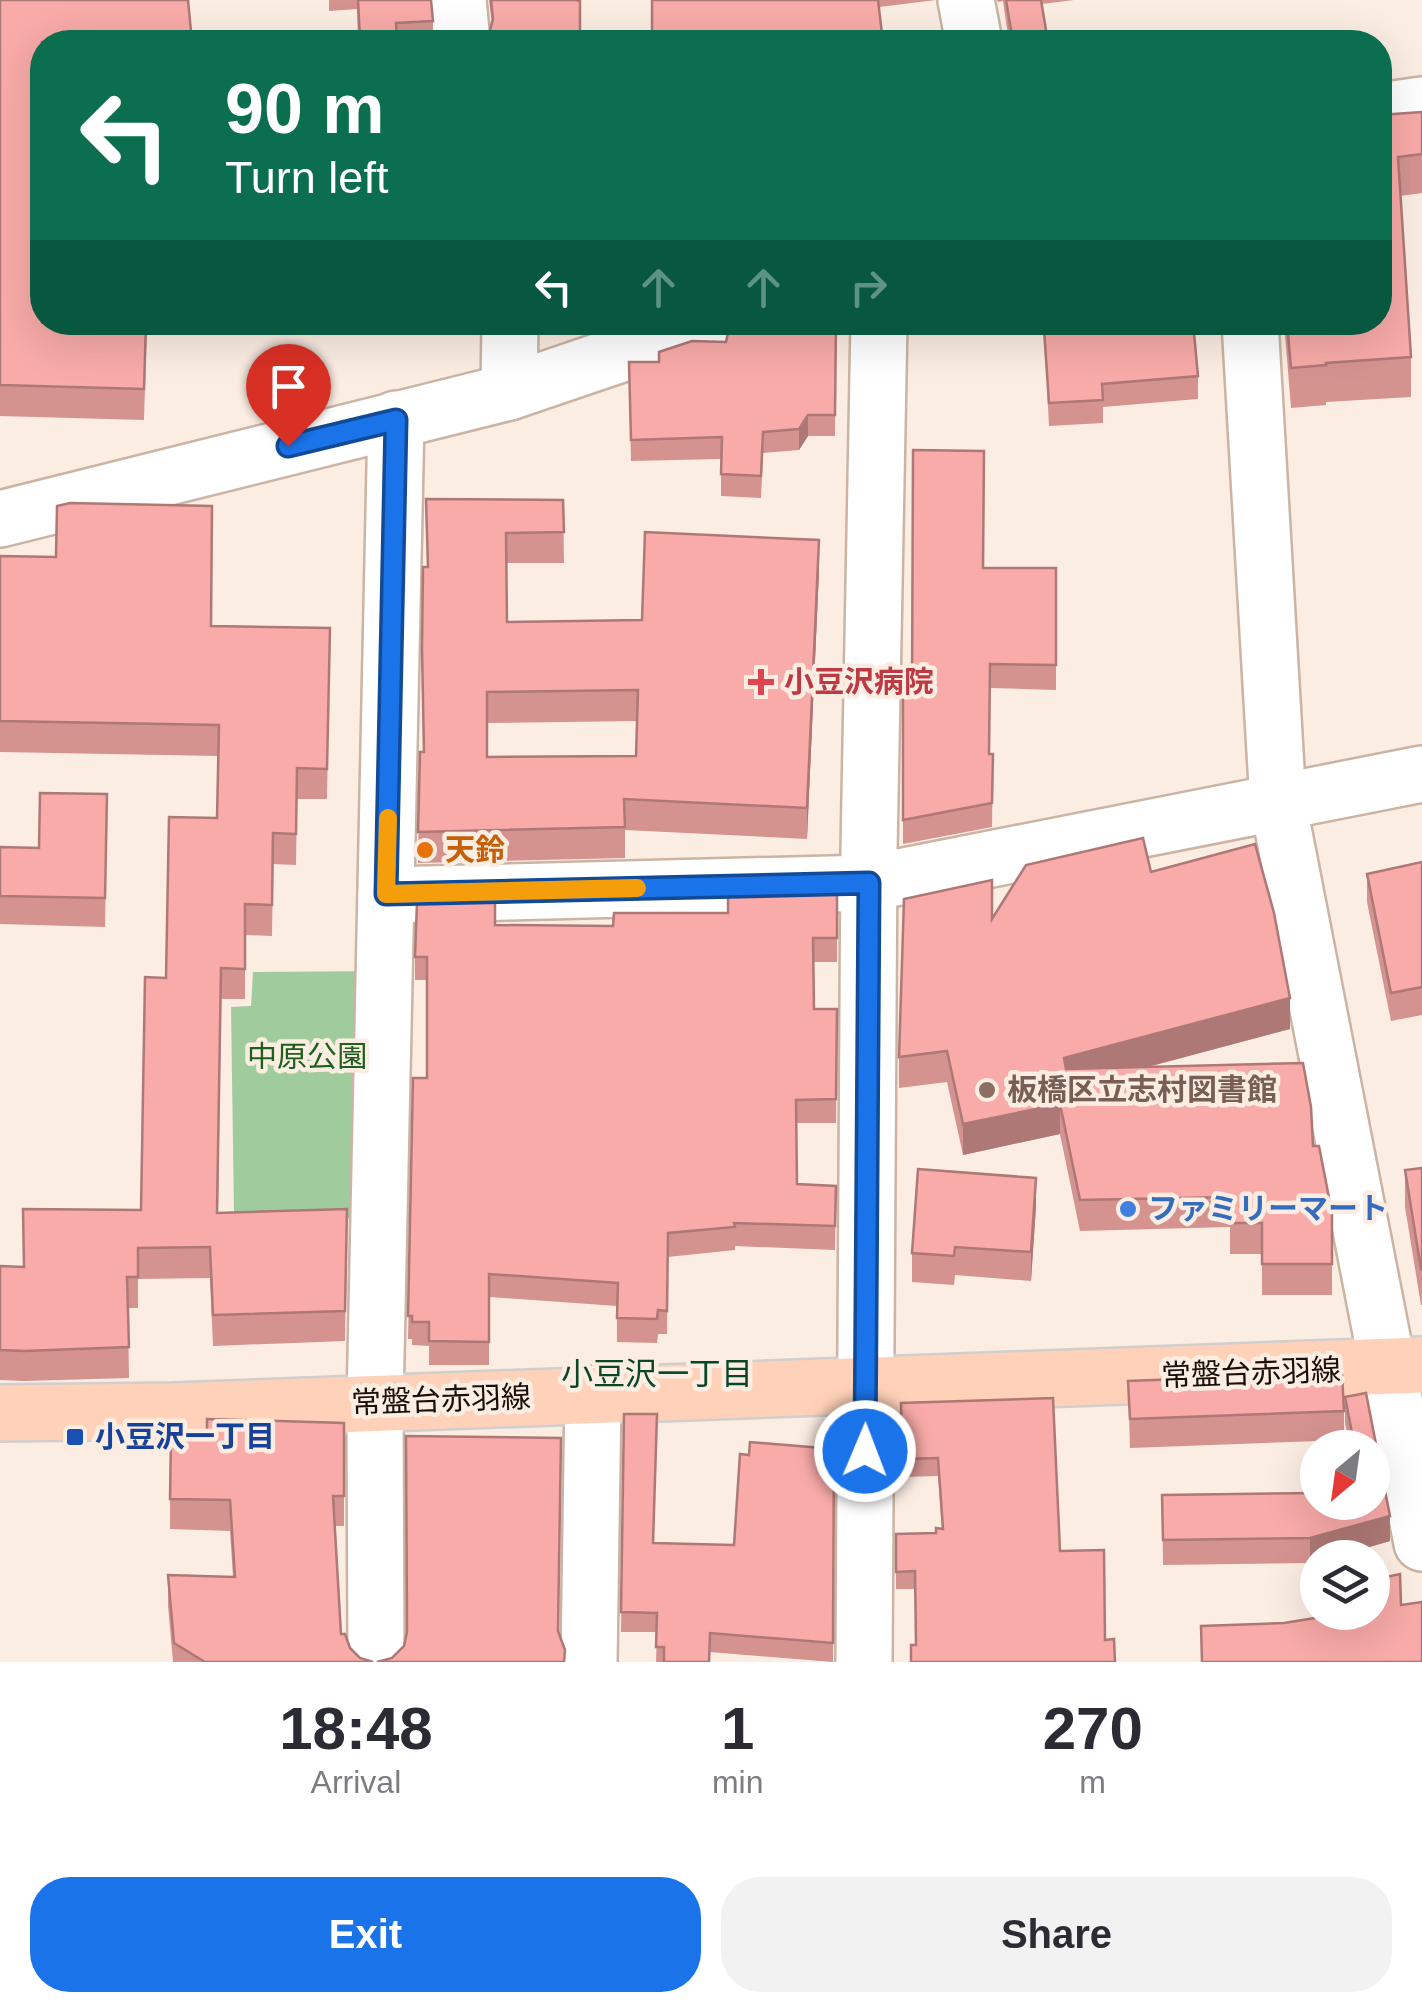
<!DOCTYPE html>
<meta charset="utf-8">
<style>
body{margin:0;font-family:Helvetica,"Noto Sans JP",sans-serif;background:#f2f2f3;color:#2b2b33;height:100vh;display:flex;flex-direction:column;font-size:38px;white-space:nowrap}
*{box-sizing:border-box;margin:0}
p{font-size:32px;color:#7c7c81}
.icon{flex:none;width:55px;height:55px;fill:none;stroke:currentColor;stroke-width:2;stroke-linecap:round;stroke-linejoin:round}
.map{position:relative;height:1662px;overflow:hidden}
.drawer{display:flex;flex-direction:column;background:#fff;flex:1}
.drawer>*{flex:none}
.banner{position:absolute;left:30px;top:30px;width:1362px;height:305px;border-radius:40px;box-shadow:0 10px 40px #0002;background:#0b6e4f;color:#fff;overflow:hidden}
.needle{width:65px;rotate:209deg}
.tools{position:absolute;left:1300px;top:1430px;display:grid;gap:20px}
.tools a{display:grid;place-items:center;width:90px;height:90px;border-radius:50%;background:#fff;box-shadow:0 10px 40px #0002;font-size:50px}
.pin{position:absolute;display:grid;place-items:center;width:85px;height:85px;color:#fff;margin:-102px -42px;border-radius:50% 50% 50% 0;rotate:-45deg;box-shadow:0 0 10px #0007}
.pin .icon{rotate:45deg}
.me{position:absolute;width:110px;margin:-55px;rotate:1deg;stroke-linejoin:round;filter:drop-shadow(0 0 8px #0008)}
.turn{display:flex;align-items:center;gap:35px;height:210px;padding:0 30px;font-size:45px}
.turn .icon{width:130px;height:130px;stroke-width:2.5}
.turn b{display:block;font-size:70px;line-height:85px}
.lanes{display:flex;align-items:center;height:95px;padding:0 30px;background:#0003;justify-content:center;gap:50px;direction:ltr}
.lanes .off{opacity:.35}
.eta{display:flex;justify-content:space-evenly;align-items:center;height:170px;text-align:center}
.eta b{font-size:60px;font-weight:800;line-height:70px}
.button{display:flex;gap:20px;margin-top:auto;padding:20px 30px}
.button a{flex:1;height:115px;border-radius:40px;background:#1a73e8;color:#fff;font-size:40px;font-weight:800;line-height:115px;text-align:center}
.button a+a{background:#f2f2f3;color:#2b2b33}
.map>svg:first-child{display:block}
.green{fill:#a0cb9d}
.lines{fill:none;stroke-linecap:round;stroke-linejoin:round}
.minor-casing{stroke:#cbb4a3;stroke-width:60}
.major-casing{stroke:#d1cfce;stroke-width:60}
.minor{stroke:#fff;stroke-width:55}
.major{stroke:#ffd1b9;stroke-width:55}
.wall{fill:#d59390;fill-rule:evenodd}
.shaded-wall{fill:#ae7876}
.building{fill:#f8aba8;stroke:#ae7876;stroke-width:2.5;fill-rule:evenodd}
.route-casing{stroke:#114b97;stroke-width:25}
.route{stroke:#1a73e8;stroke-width:18}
.slow{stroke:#f59e0b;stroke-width:18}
.health-dot{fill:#e0444e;stroke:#fcede3;stroke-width:4}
.food-dot{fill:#e8710a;stroke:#fcede3;stroke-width:4}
.education-dot{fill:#8d6e63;stroke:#fcede3;stroke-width:4}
.shop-dot{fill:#3f7fe0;stroke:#fcede3;stroke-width:4}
.transit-dot{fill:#1a4fb4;stroke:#fcede3;stroke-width:4}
.labels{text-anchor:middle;stroke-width:9;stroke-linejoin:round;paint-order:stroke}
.health-label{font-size:30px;font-weight:bold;fill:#be3a42;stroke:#fcede3;text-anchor:start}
.food-label{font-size:30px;font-weight:bold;fill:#c56008;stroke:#fcede3;text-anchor:start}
.park-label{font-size:30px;fill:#1d601d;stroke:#fcede3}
.education-label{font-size:30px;font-weight:bold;fill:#785e54;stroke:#fcede3;text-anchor:start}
.shop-label{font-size:30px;font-weight:bold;fill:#366cbe;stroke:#fcede3;text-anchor:start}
.street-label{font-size:30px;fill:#18110b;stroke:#fcede3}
.transit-label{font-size:30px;font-weight:bold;fill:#164399;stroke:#fcede3;text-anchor:start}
.neighbourhood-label{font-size:32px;fill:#0a4626;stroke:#fcede3}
</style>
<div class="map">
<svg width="1422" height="1662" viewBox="0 0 1422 1662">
<rect width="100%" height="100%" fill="#fcede3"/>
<path class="green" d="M 384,971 L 379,1219 L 234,1215 L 231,1007 L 251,1006 L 253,972 Z"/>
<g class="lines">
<defs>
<g id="minor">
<path d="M 458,0 L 462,42"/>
<path d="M 966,0 L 974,42"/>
<path d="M 1380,111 L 1422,105"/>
<path d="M 1250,322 L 1278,803 L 1422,1543"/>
<path d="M 509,392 L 510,322"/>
<path d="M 0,519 L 509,392 L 715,322"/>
<path d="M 386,895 L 869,883 L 1422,774"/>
<path d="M 376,1662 L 375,1403 L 396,419"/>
<path d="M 589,1662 L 593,1394"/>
<path d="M 864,1662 L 869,850 L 879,322"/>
</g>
<path id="major" d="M 0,1413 L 173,1411 L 1422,1365"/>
</defs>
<use href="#minor" class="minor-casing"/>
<use href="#major" class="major-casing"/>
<use href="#minor" class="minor"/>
<use href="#major" class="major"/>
</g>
<g class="wall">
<path d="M 0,0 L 42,42 L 147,322 L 144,420 L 0,416 Z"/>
<path d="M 329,0 L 431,0 L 433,21 L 433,42 L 339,42 L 358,40 L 357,9 L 329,11 Z"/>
<path d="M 489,0 L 575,0 L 580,1 L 580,42 L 488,42 L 492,25 Z"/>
<path d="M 652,0 L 936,0 L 879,7 Z"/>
<path d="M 997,0 L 1074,0 L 1042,4 L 1048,42 L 1009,42 L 1003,1 L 998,2 Z"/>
<path d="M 1422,112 L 1422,193 L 1400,196 L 1411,357 L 1411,397 L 1326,402 L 1326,405 L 1291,408 L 1284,322 L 1380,322 L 1380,115 Z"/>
<path d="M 836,322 L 835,436 L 808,436 L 799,450 L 763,453 L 761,498 L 721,496 L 721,459 L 631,461 L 629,362 L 659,362 L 726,342 L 757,329 Z"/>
<path d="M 1056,322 L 1193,322 L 1198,376 L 1198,399 L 1103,407 L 1103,423 L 1049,426 L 1044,329 L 1057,327 Z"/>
<path d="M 426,499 L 563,500 L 564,563 L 506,563 L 507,622 L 642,620 L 819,571 L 807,839 L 625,830 L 625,858 L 418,863 L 420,752 L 423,752 L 427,567 ZM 637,721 L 636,756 L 487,757 L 487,723 Z"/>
<path d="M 0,556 L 211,626 L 330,628 L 327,799 L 297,799 L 296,865 L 273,864 L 272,936 L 245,935 L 245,999 L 221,999 L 218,1213 L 347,1209 L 345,1341 L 213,1346 L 210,1278 L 138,1279 L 138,1308 L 128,1308 L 129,1378 L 24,1381 L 0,1380 L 0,1266 L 23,1267 L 141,1210 L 166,978 L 217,818 L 218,756 L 0,752 Z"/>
<path d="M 983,568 L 1056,568 L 1056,690 L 990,688 L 989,754 L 993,754 L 992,827 L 903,844 L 903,692 L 912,692 Z"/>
<path d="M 107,794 L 105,927 L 0,924 L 0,847 L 39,848 Z"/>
<path d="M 1422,862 L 1422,1015 L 1391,1021 L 1367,902 L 1367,874 Z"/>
<path d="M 1151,872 L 1290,1029 L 1148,1067 L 1313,1146 L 1332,1213 L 1332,1295 L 1262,1295 L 1262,1254 L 1230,1254 L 1230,1227 L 1080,1231 L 1060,1134 L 963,1155 L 947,1082 L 899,1088 L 899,1057 L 992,919 Z"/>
<path d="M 837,892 L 837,962 L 814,962 L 814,1009 L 837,1009 L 836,1123 L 796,1123 L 797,1184 L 836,1186 L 835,1250 L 735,1246 L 735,1250 L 668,1257 L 667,1334 L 658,1334 L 657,1343 L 617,1342 L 617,1306 L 489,1297 L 489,1365 L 429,1365 L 429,1346 L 412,1345 L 412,1339 L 408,1339 L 413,1078 L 427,1078 L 427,980 L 415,980 L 415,957 L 495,925 L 613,926 L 728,913 Z"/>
<path d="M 1422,1168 L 1422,1305 L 1421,1305 L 1405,1207 L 1405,1170 Z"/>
<path d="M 1036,1206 L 1031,1281 L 955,1275 L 954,1285 L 912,1282 L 912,1253 Z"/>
<path d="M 1128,1381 L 1344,1411 L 1344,1440 L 1130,1448 Z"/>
<path d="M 1366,1393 L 1390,1516 L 1390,1541 L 1331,1558 L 1318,1558 L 1318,1561 L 1310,1563 L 1163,1565 L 1162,1495 L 1318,1493 L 1318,1502 L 1372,1502 L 1372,1448 L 1350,1448 L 1345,1423 L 1345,1397 Z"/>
<path d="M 1053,1398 L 916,1645 L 915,1589 L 896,1589 L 896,1534 L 936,1533 L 942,1529 L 938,1476 L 902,1477 L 901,1403 Z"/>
<path d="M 624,1414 L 653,1543 L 734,1545 L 749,1455 L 834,1449 L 833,1662 L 710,1652 L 710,1662 L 656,1662 L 657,1632 L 621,1632 Z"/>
<path d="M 344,1496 L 344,1526 L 335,1526 L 341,1634 L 350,1648 L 360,1658 L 373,1662 L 173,1662 L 168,1606 L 168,1575 L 233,1577 L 230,1531 L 170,1529 L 170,1499 Z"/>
</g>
<g class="shaded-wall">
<path d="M 808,415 L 808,436 L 799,450 L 799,429 Z"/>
<path d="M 819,540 L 819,571 L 807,839 L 807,808 Z"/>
<path d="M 1290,998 L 1290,1029 L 1064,1089 L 1064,1058 Z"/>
<path d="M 1060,1104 L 1060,1134 L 963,1155 L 963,1124 Z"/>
<path d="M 1036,1178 L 1036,1206 L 1031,1281 L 1031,1252 Z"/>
<path d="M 1390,1516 L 1390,1541 L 1331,1558 L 1318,1558 L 1318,1561 L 1310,1563 L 1310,1538 Z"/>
</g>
<g class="building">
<path d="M 0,0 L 188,0 L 192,42 L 42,42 L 42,322 L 146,322 L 144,389 L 0,385 Z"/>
<path d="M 358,0 L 431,0 L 433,21 L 396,23 L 397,42 L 339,42 L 360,40 Z"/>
<path d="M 491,0 L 575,0 L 580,1 L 580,35 L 488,38 L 493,19 Z"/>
<path d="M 652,0 L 878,0 L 883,42 L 652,42 Z"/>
<path d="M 1006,0 L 1041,0 L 1048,42 L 1013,42 Z"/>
<path d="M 1422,112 L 1422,154 L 1398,157 L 1411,357 L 1326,363 L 1326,365 L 1291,368 L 1287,322 L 1380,322 L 1380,115 Z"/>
<path d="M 757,322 L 836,322 L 835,415 L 808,415 L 799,429 L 763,432 L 761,476 L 721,474 L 722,437 L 631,440 L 629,362 L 659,362 L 659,352 L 692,341 L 726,342 L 729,328 L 757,329 Z"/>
<path d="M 1060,322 L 1193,322 L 1198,376 L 1102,384 L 1103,400 L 1049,403 L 1044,329 L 1061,327 Z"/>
<path d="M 913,450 L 984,451 L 983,568 L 1056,568 L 1056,665 L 990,664 L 989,754 L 993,754 L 992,803 L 903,820 L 903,692 L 912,692 Z"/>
<path d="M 426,499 L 563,500 L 564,532 L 506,533 L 507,622 L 642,620 L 645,532 L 819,540 L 807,808 L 624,799 L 625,827 L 418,832 L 420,752 L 424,752 L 422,649 L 423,567 L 428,567 ZM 638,690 L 636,756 L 487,757 L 487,692 Z"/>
<path d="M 70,503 L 212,506 L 211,626 L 330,628 L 327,769 L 297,768 L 296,834 L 273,833 L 272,905 L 245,904 L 245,969 L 221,968 L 217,1213 L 347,1209 L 345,1311 L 213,1315 L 210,1247 L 138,1248 L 138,1277 L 127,1277 L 129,1347 L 24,1351 L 0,1350 L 0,1266 L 24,1267 L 23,1209 L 141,1210 L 145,977 L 166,978 L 169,817 L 217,818 L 219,725 L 0,721 L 0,556 L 56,557 L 57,506 Z"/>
<path d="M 40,793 L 107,794 L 105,898 L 0,896 L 0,847 L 39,848 Z"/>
<path d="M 1143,838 L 1151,872 L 1255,844 L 1274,913 L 1290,998 L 1064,1058 L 1066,1069 L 1303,1063 L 1311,1107 L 1313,1146 L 1319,1146 L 1332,1213 L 1332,1264 L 1262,1264 L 1262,1223 L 1230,1223 L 1230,1197 L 1080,1200 L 1060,1104 L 963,1124 L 947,1051 L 899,1057 L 904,899 L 992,880 L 992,919 L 1026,865 Z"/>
<path d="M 1422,862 L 1422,987 L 1391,993 L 1367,874 Z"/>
<path d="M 837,892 L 837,938 L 813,938 L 814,1009 L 837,1009 L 836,1099 L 796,1100 L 797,1184 L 836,1186 L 835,1226 L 734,1223 L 735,1227 L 668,1233 L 667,1311 L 658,1310 L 657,1319 L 617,1318 L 618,1283 L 489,1274 L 489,1342 L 429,1341 L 429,1322 L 412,1322 L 412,1316 L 408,1316 L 413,1078 L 427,1078 L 427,957 L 415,957 L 417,902 L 495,900 L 495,925 L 613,926 L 614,913 L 728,913 L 728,894 Z"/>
<path d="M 1422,1168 L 1422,1268 L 1421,1269 L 1405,1170 Z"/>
<path d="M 918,1169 L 1036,1178 L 1031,1252 L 955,1247 L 954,1256 L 912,1253 Z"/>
<path d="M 1342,1373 L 1344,1411 L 1130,1419 L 1128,1381 Z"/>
<path d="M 1366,1393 L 1390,1516 L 1310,1538 L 1163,1540 L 1162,1495 L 1318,1493 L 1318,1502 L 1372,1502 L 1372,1448 L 1355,1448 L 1345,1397 Z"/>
<path d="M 1053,1398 L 1060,1551 L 1104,1550 L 1105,1640 L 1114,1639 L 1115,1662 L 911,1662 L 911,1645 L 916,1645 L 915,1571 L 896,1572 L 896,1534 L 936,1533 L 936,1528 L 943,1529 L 938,1458 L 902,1459 L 901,1403 Z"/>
<path d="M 624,1414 L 657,1414 L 653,1543 L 734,1545 L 740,1454 L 749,1455 L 750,1442 L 834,1449 L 833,1643 L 710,1633 L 709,1662 L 664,1662 L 664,1647 L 656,1647 L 657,1613 L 621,1612 Z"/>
<path d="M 207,1419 L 344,1423 L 344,1496 L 333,1496 L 341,1634 L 345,1634 L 350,1648 L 360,1658 L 373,1662 L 205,1662 L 174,1643 L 168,1575 L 235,1577 L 230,1500 L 170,1499 L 171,1437 L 207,1438 Z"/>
<path d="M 406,1436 L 561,1438 L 558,1631 L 565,1650 L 564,1662 L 377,1662 L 392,1658 L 404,1646 L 407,1632 Z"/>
<path d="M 1400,1574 L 1401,1605 L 1422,1602 L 1422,1662 L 1202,1662 L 1201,1626 L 1284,1623 L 1352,1612 L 1372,1612 L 1372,1580 Z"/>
</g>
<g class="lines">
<defs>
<path id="route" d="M 288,446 L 396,420 L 386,894 L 869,883 L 865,1451"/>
</defs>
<use href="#route" class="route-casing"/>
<use href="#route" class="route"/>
<path class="slow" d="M 388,818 L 386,894 L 637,888"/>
</g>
<path class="health-dot" d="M756 667h10v10h10v10h-10v10h-10v-10h-10v-10h10z"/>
<circle class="food-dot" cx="425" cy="850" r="10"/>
<circle class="education-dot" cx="987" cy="1090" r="10"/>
<circle class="shop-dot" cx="1128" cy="1209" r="10"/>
<rect class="transit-dot" x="65" y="1427" width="20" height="20" rx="5"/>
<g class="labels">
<g class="health-label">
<text x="784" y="692">小豆沢病院</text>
</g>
<g class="food-label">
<text x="445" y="860">天鈴</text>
</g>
<g class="park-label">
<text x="307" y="1067">中原公園</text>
</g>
<g class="education-label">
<text x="1007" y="1100">板橋区立志村図書館</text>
</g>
<g class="shop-label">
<text x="1148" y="1219">ファミリーマート</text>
</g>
<g class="street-label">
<text transform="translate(1251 1373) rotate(-2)" y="10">常盤台赤羽線</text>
<text transform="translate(441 1400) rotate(-2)" y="10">常盤台赤羽線</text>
</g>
<g class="transit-label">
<text x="95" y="1447">小豆沢一丁目</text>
</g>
<g class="neighbourhood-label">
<text x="657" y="1385">小豆沢一丁目</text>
</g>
</g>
</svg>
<div class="tools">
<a><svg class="needle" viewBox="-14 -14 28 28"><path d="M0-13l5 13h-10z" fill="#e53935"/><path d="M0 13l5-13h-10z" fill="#7c7c81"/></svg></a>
<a><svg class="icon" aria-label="layers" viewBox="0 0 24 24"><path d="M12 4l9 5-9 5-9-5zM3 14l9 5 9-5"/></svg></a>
</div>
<div class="pin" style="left:288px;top:446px;background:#d93025"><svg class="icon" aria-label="arrive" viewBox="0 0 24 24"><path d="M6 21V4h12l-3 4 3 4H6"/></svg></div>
<svg class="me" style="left:865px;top:1451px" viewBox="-20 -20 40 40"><circle r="17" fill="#1a73e8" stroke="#fff" stroke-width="3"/><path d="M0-11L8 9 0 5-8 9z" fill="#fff"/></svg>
<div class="banner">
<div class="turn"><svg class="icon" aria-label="left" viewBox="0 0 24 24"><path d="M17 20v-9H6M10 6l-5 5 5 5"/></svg><div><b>90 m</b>Turn left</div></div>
<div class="lanes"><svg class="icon" aria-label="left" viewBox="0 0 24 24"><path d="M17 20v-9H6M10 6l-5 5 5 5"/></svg><svg class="icon off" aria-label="ahead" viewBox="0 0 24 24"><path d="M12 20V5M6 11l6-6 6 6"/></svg><svg class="icon off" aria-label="ahead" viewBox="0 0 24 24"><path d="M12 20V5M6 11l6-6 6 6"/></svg><svg class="icon off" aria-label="right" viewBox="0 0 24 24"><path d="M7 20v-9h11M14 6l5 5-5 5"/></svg></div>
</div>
</div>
<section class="drawer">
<div class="eta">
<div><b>18:48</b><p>Arrival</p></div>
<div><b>1</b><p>min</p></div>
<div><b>270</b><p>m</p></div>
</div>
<div class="button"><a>Exit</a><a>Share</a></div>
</section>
